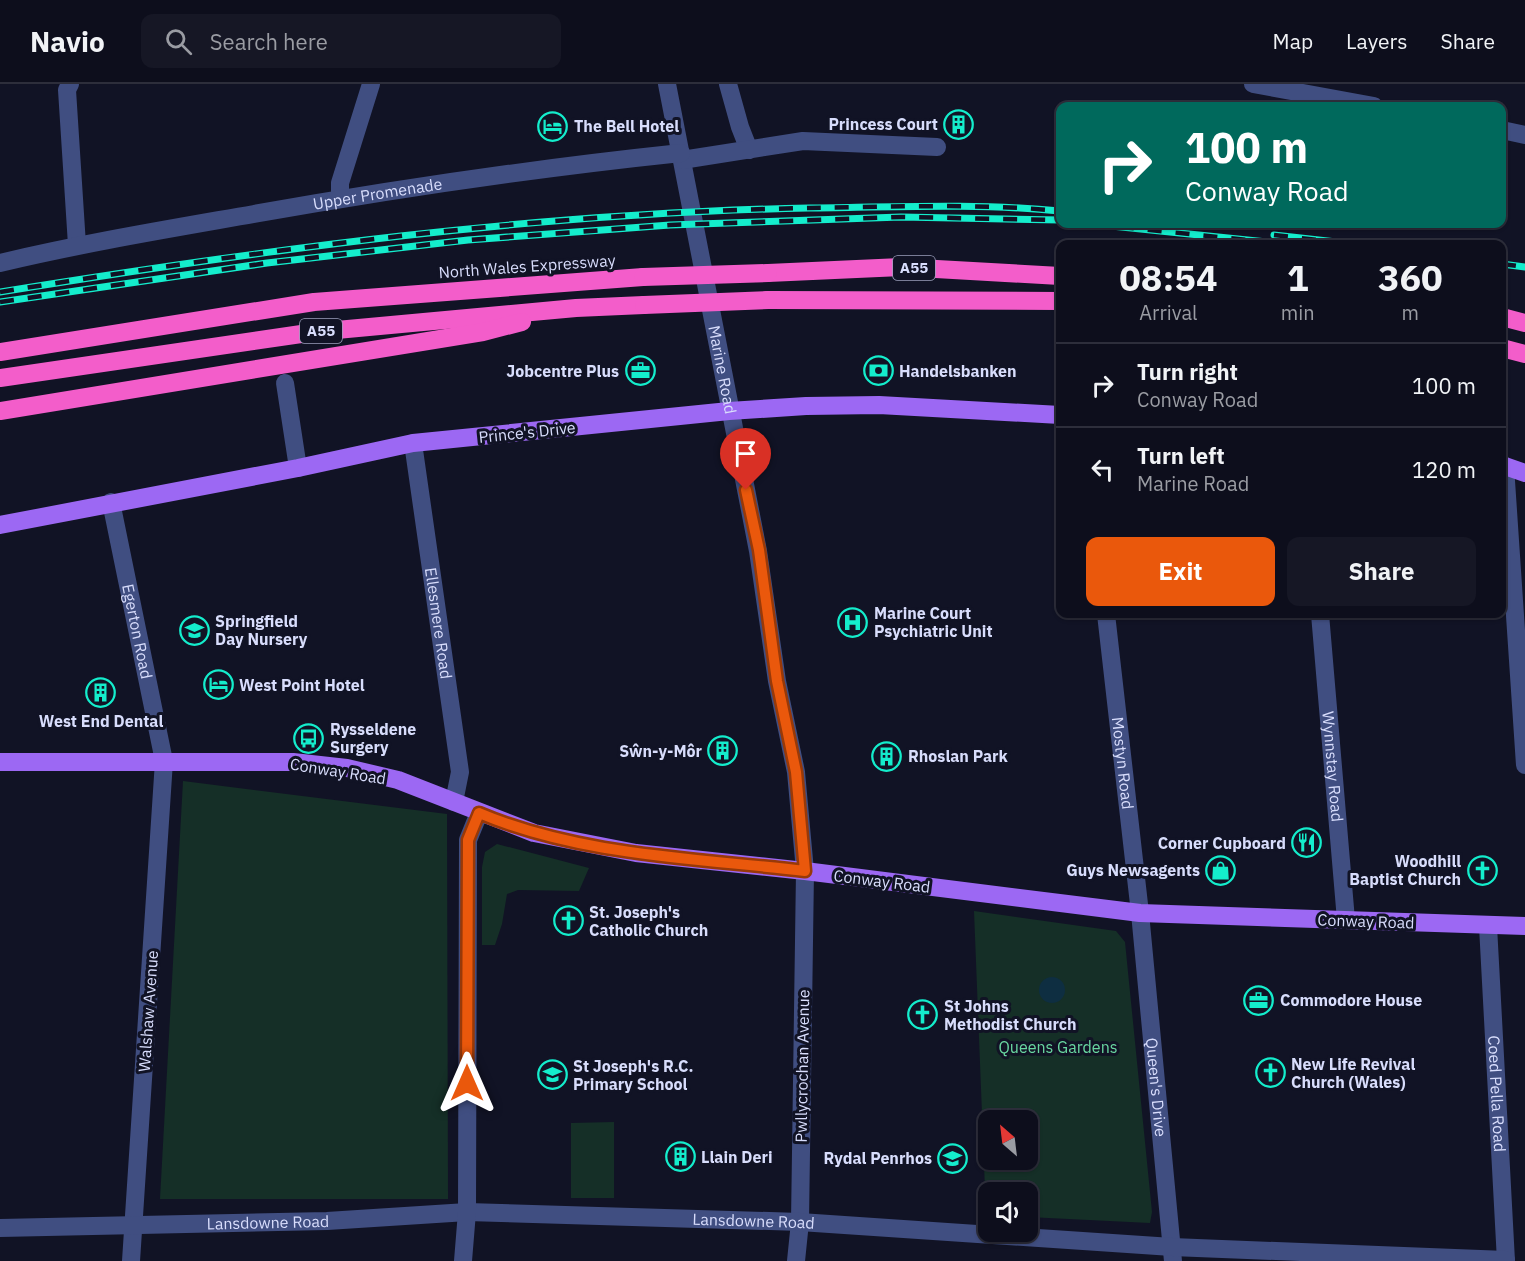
<!DOCTYPE html>
<meta charset="utf-8">
<style>
body{margin:0;font-family:"IBM Plex Sans",sans-serif;background:#161725;color:#f1f3f6;height:100vh;display:flex;flex-direction:column;font-size:22px;white-space:nowrap}
*{box-sizing:border-box;margin:0}
p{font-size:20px;color:#9a9ca3}
.icon{flex:none;width:33px;height:33px;fill:none;stroke:currentColor;stroke-width:2;stroke-linecap:round;stroke-linejoin:round}
.map{position:relative;flex:1;overflow:hidden}
.side{position:absolute;left:1056px;top:156px;width:450px;height:378px;display:flex;flex-direction:column;background:#0d0e1c;border-radius:12px;box-shadow:0 2px 4px #0004,0 0 0 2px #2d2e3b}
.side>*{flex:none}
.hud{position:absolute;left:1056px;top:18px;width:450px;height:126px;border-radius:12px;box-shadow:0 2px 4px #0004,0 0 0 2px #2d2e3b;background:#00695c;color:#fff;overflow:hidden}
.needle{width:39px;rotate:332deg}
.fabs{position:absolute;left:978px;top:1026px;display:grid;gap:12px}
.fabs a{display:grid;place-items:center;width:60px;height:60px;border-radius:12px;background:#0d0e1c;box-shadow:0 2px 4px #0004,0 0 0 2px #2d2e3b;font-size:30px}
.pin{position:absolute;display:grid;place-items:center;width:51px;height:51px;color:#fff;margin:-62px -26px;border-radius:50% 50% 50% 0;rotate:-45deg;box-shadow:0 0 6px #0007}
.pin .icon{rotate:45deg}
.me{position:absolute;width:66px;margin:-33px;rotate:0deg;stroke-linejoin:round;filter:drop-shadow(0 0 4px #0008)}
.turn{display:flex;align-items:center;gap:21px;height:126px;padding:0 30px;font-size:27px}
.turn .icon{width:78px;height:78px;stroke-width:2.5}
.turn b{display:block;font-size:42px;line-height:51px}
.eta{display:flex;justify-content:space-evenly;align-items:center;height:102px;text-align:center}
.eta b{font-size:36px;font-weight:700;line-height:42px}
.action{display:flex;gap:12px;margin-top:auto;padding:12px 30px}
.action a{flex:1;height:69px;border-radius:12px;background:#ea580c;color:#fff;font-size:24px;font-weight:700;line-height:69px;text-align:center}
.action a+a{background:#161725;color:#f1f3f6}
ul{padding:0;list-style:none}
li{display:flex;align-items:center;gap:18px;height:84px;padding:0 30px;border-top:2px solid #2d2e3b}
li div{flex:1}
li b{display:block;font-size:22px}
li em{font-style:normal}
header{display:flex;align-items:center;gap:36px;box-sizing:border-box;height:84px;padding:0 30px;background:#0d0e1c;border-bottom:2px solid #2d2e3b}
header strong{font-size:28px}
nav{display:flex;gap:33px;margin-inline-start:auto;font-size:21px}
.search{width:420px;height:54px;background:#161725;display:flex;align-items:center;gap:15px;box-sizing:border-box;padding:0 21px;border-radius:12px;color:#9a9ca3;font-size:22px}
.map>svg:first-child{display:block}
.green{fill:#152f27;fill-rule:evenodd}
.water{fill:#0e2e41}
.lines{fill:none;stroke-linecap:round;stroke-linejoin:round}
.minor{stroke:#404e81;stroke-width:18}
.major{stroke:#9c68f3;stroke-width:18}
.highway{stroke:#f35dca;stroke-width:18}
.rail-casing{stroke:#14edcc;stroke-width:7}
.rail{stroke:#111325;stroke-width:4.5;stroke-dasharray:14;stroke-linecap:butt}
.highway-bridge{stroke:#f35dca;stroke-width:18}
.route-casing{stroke:#983908;stroke-width:15}
.route{stroke:#ea580c;stroke-width:10}
.labels{text-anchor:middle;stroke-width:6;stroke-linejoin:round;paint-order:stroke}
.shield{fill:#111325;stroke:#9ca0bc;stroke-width:1.5}
.shield-label{font-size:15px;font-weight:bold;fill:#d8ddfc}
.poi-label{font-size:16px;font-weight:bold;fill:#d8ddfc;stroke:#111325;text-anchor:start}
.street-label{font-size:16px;fill:#d8ddfc;stroke:#111325}
.park-label{font-size:16px;fill:#69d7a0;stroke:#111325}
</style>
<header>
<strong>Navio</strong>
<div class="search"><svg class="icon" aria-label="search" viewBox="0 0 24 24"><circle cx="10" cy="10" r="6"/><path d="M15 15l6 6"/></svg>Search here</div>
<nav><a>Map</a><a>Layers</a><a>Share</a></nav>
</header>
<div class="map">
<svg width="1525" height="1177" viewBox="0 0 1525 1177">
<rect width="100%" height="100%" fill="#111325"/>
<g class="green">
<path d="M 183,697 L 447,730 L 448,1115 L 160,1115 Z"/>
<path d="M 497,760 L 589,784 L 579,807 L 518,806 L 507,810 L 502,840 L 495,861 L 482,861 L 482,783 L 485,768 Z"/>
<path d="M 974,827 L 1116,847 L 1125,858 L 1152,1128 L 1150,1139 L 1028,1133 L 1028,1108 L 988,1108 L 986,1131 ZM 988,1036 L 1028,1036 L 1028,1076 L 988,1076 Z"/>
<path d="M 614,1038 L 614,1114 L 571,1114 L 571,1039 Z"/>
</g>
<circle class="water" cx="1052" cy="906" r="13"/>
<g class="lines">
<g class="minor">
<path d="M 70,0 L 67,6 L 77,161"/>
<path id="s1" d="M 667,0 L 758,467 L 777,597 L 796,688 L 805,787 L 800,1138 L 796,1177"/>
<path d="M 728,0 L 740,43 L 749,66"/>
<path d="M 1253,0 L 1374,22"/>
<path d="M 1502,46 L 1525,51"/>
<path d="M 682,76 L 803,57 L 937,63"/>
<path d="M 340,115 L 340,99 L 371,0"/>
<path id="s2" d="M 0,179 C 84,159 169,145 254,130 C 395,105 538,84 681,69"/>
<path d="M 285,299 L 298,384"/>
<path id="s3" d="M 413,359 L 460,688 L 454,718"/>
<path d="M 1505,382 L 1525,681"/>
<path id="s4" d="M 111,418 L 164,677 L 131,1177"/>
<path id="s5" d="M 1106,530 L 1140,829 L 1173,1177"/>
<path id="s6" d="M 1320,530 L 1346,836"/>
<path id="s7" d="M 1488,842 L 1506,1177"/>
<path id="s8" d="M 0,1144 L 327,1137 L 467,1128 L 800,1138 L 1172,1163 L 1506,1176"/>
<path d="M 463,1177 L 467,1128 L 468,756 L 479,729"/>
</g>
<g class="major">
<path d="M 1502,381 L 1525,389"/>
<path d="M 0,441 L 298,384 L 413,359 L 729,327 L 806,322 L 879,321 L 1060,331"/>
<path d="M 0,678 L 293,678 L 347,684 L 398,696 L 534,749 L 636,769 L 805,787 L 1140,829 L 1525,842"/>
</g>
<g class="highway">
<path d="M 768,189 L 901,183 L 1060,192"/>
<path d="M 768,216 L 1060,217"/>
<path d="M 1502,233 L 1525,239"/>
<path d="M 1502,264 L 1525,270"/>
<path d="M 0,268 L 314,218 L 643,193"/>
<path d="M 0,294 L 315,248 L 576,224 L 644,221"/>
<path d="M 0,327 L 483,248 L 522,238"/>
</g>
<defs>
<g id="rail">
<path d="M 1092,140 L 1286,160"/>
<path d="M 1274,151 L 1354,160"/>
<path d="M 1502,180 L 1525,183"/>
<path d="M 0,208 C 268,165 537,129 809,124 C 890,123 980,119 1060,127"/>
<path d="M 0,218 L 267,179 L 468,156 L 670,141 L 901,133 L 1060,136"/>
</g>
</defs>
<use href="#rail" class="rail-casing"/>
<use href="#rail" class="rail"/>
<g class="highway-bridge">
<path d="M 643,193 L 768,189"/>
<path d="M 644,221 L 768,216"/>
</g>
</g>
<g class="lines">
<defs>
<path id="route" d="M 467,999 L 468,756 L 479,729 C 581,772 696,774 805,787 L 796,688 L 777,597 L 759,466 L 746,406"/>
</defs>
<use href="#route" class="route-casing"/>
<use href="#route" class="route"/>
</g>
<defs>
<symbol id="building-ring" viewBox="-11 -11 22 22"><circle r="9.5" fill="#111325" stroke="#14edcc" stroke-width="1.5"/><path d="M-4-6H4V6H1V3H-1V6H-4ZM-2.5-4.3h1.7v1.8h-1.7ZM.8-4.3h1.7v1.8H.8ZM-2.5-1h1.7V.8h-1.7ZM.8-1h1.7V.8H.8Z" fill="#14edcc"/></symbol>
<symbol id="hotel-ring" viewBox="-11 -11 22 22"><circle r="9.5" fill="#111325" stroke="#14edcc" stroke-width="1.5"/><path d="M-6-4.5h1.5V1H6V5H4.5V3h-9V5H-6ZM-4 0a1.8 1.8 0 1 1 3.6 0ZM.5 0V-2.5h3Q6-2.5 6 0Z" fill="#14edcc"/></symbol>
<symbol id="office-ring" viewBox="-11 -11 22 22"><circle r="9.5" fill="#111325" stroke="#14edcc" stroke-width="1.5"/><path d="M-6-3h4V-5.5h4V-3h4V5H-6ZM-1-4.5V-3h2v-1.5ZM-6 0V1H6V0Z" fill="#14edcc"/></symbol>
<symbol id="bank-ring" viewBox="-11 -11 22 22"><circle r="9.5" fill="#111325" stroke="#14edcc" stroke-width="1.5"/><path d="M-6-4H6V4H-6ZM0-2.3a2.3 2.3 0 1 0 0 4.6a2.3 2.3 0 1 0 0-4.6Z" fill="#14edcc"/></symbol>
<symbol id="hospital-ring" viewBox="-11 -11 22 22"><circle r="9.5" fill="#111325" stroke="#14edcc" stroke-width="1.5"/><path d="M-5-5h3v3.5h4V-5h3V5h-3V1.5h-4V5h-3Z" fill="#14edcc"/></symbol>
<symbol id="school-ring" viewBox="-11 -11 22 22"><circle r="9.5" fill="#111325" stroke="#14edcc" stroke-width="1.5"/><path d="M0-5L7-2L0 1L-7-2ZM-4 1L0 2.5L4 1V4Q0 6-4 4Z" fill="#14edcc"/></symbol>
<symbol id="bus-ring" viewBox="-11 -11 22 22"><circle r="9.5" fill="#111325" stroke="#14edcc" stroke-width="1.5"/><path d="M-5-6H5V4H4V6H2V4H-2V6H-4V4H-5ZM-3.5-4V0h7V-4ZM-3.5 1.2v1.5H-2V1.2ZM2 1.2v1.5H3.5V1.2Z" fill="#14edcc"/></symbol>
<symbol id="restaurant-ring" viewBox="-11 -11 22 22"><circle r="9.5" fill="#111325" stroke="#14edcc" stroke-width="1.5"/><path d="M-5-6h1v4h1v-4h1v4h1v-4h1v5L-1.5 .5V6h-2V.5L-5-1ZM5-6V6H3V1.5H1.5Q1.5-4 5-6Z" fill="#14edcc"/></symbol>
<symbol id="shop-ring" viewBox="-11 -11 22 22"><circle r="9.5" fill="#111325" stroke="#14edcc" stroke-width="1.5"/><path d="M-5-2.5h2.3a2.7 3.5 0 0 1 5.4 0H5L5.5 6h-11ZM-1.5-2.5h3a1.5 2.3 0 0 0-3 0Z" fill="#14edcc"/></symbol>
<symbol id="church-ring" viewBox="-11 -11 22 22"><circle r="9.5" fill="#111325" stroke="#14edcc" stroke-width="1.5"/><path d="M-1.2-6h2.4v3.5h3.3v2.4h-3.3V6h-2.4V-.1h-3.3v-2.4h3.3Z" fill="#14edcc"/></symbol>
</defs>
<g fill-rule="evenodd">
<use href="#building-ring" x="942" y="24" width="33" height="33"/>
<use href="#hotel-ring" x="536" y="26" width="33" height="33"/>
<use href="#office-ring" x="624" y="270" width="33" height="33"/>
<use href="#bank-ring" x="862" y="270" width="33" height="33"/>
<use href="#hospital-ring" x="836" y="522" width="33" height="33"/>
<use href="#school-ring" x="178" y="530" width="33" height="33"/>
<use href="#hotel-ring" x="202" y="584" width="33" height="33"/>
<use href="#building-ring" x="84" y="592" width="33" height="33"/>
<use href="#bus-ring" x="292" y="638" width="33" height="33"/>
<use href="#building-ring" x="706" y="650" width="33" height="33"/>
<use href="#building-ring" x="870" y="656" width="33" height="33"/>
<use href="#restaurant-ring" x="1290" y="742" width="33" height="33"/>
<use href="#shop-ring" x="1204" y="770" width="33" height="33"/>
<use href="#church-ring" x="1466" y="770" width="33" height="33"/>
<use href="#church-ring" x="552" y="820" width="33" height="33"/>
<use href="#office-ring" x="1242" y="900" width="33" height="33"/>
<use href="#church-ring" x="906" y="914" width="33" height="33"/>
<use href="#church-ring" x="1254" y="972" width="33" height="33"/>
<use href="#school-ring" x="536" y="974" width="33" height="33"/>
<use href="#building-ring" x="664" y="1056" width="33" height="33"/>
<use href="#school-ring" x="936" y="1058" width="33" height="33"/>
</g>
<g class="labels">
<g class="shield">
<rect x="893" y="172" width="42" height="24" rx="4.5"/>
<rect x="300" y="235" width="42" height="24" rx="4.5"/>
</g>
<g class="shield-label">
<text x="914" y="189">A55</text>
<text x="321" y="252">A55</text>
</g>
<g class="poi-label">
<text x="938" y="46" text-anchor="end">Princess Court</text>
<text x="574" y="48">The Bell Hotel</text>
<text x="619" y="293" text-anchor="end">Jobcentre Plus</text>
<text x="899" y="293">Handelsbanken</text>
<text x="874" y="535">Marine Court<tspan x="874" dy="18">Psychiatric Unit</tspan></text>
<text x="215" y="543">Springfield<tspan x="215" dy="18">Day Nursery</tspan></text>
<text x="239" y="607">West Point Hotel</text>
<text x="101" y="643" text-anchor="middle">West End Dental</text>
<text x="330" y="651">Rysseldene<tspan x="330" dy="18">Surgery</tspan></text>
<text x="702" y="673" text-anchor="end">Sŵn-y-Môr</text>
<text x="908" y="678">Rhoslan Park</text>
<text x="1286" y="765" text-anchor="end">Corner Cupboard</text>
<text x="1461" y="783" text-anchor="end">Woodhill<tspan x="1461" dy="18">Baptist Church</tspan></text>
<text x="1200" y="792" text-anchor="end">Guys Newsagents</text>
<text x="589" y="834">St. Joseph's<tspan x="589" dy="18">Catholic Church</tspan></text>
<text x="1280" y="922">Commodore House</text>
<text x="944" y="928">St Johns<tspan x="944" dy="18">Methodist Church</tspan></text>
<text x="1291" y="986">New Life Revival<tspan x="1291" dy="18">Church (Wales)</tspan></text>
<text x="573" y="988">St Joseph's R.C.<tspan x="573" dy="18">Primary School</tspan></text>
<text x="701" y="1079">Llain Deri</text>
<text x="932" y="1080" text-anchor="end">Rydal Penrhos</text>
</g>
<g class="street-label">
<text dy="6" stroke="none"><textPath href="#s2" startOffset="384">Upper Promenade</textPath></text>
<text transform="translate(527 182) rotate(-4)" y="6">North Wales Expressway</text>
<text dy="6" stroke="none"><textPath href="#s1" startOffset="291">Marine Road</textPath></text>
<text transform="translate(527 348) rotate(-6)" y="6">Prince's Drive</text>
<text dy="6" stroke="none"><textPath href="#s3" startOffset="182">Ellesmere Road</textPath></text>
<text dy="6" stroke="none"><textPath href="#s4" startOffset="132">Egerton Road</textPath></text>
<text dy="6" stroke="none"><textPath href="#s5" startOffset="150">Mostyn Road</textPath></text>
<text dy="6" stroke="none"><textPath href="#s6" startOffset="153">Wynnstay Road</textPath></text>
<text transform="translate(338 687) rotate(9)" y="6">Conway Road</text>
<text transform="translate(882 797) rotate(7)" y="6">Conway Road</text>
<text transform="translate(1366 837) rotate(2)" y="6">Conway Road</text>
<text transform="translate(148 927) rotate(-86)" y="6">Walshaw Avenue</text>
<text transform="translate(802 982) rotate(-89)" y="6">Pwllycrochan Avenue</text>
<text dy="6" stroke="none"><textPath href="#s5" startOffset="476">Queen's Drive</textPath></text>
<text dy="6" stroke="none"><textPath href="#s7" startOffset="168">Coed Pella Road</textPath></text>
<text dy="6" stroke="none"><textPath href="#s8" startOffset="754">Lansdowne Road</textPath></text>
<text dy="6" stroke="none"><textPath href="#s8" startOffset="268">Lansdowne Road</textPath></text>
</g>
<g class="park-label">
<text x="1058" y="969">Queens Gardens</text>
</g>
</g>
</svg>
<div class="fabs">
<a><svg class="needle" viewBox="-14 -14 28 28"><path d="M0-13l5 13h-10z" fill="#e53935"/><path d="M0 13l5-13h-10z" fill="#9a9ca3"/></svg></a>
<a><svg class="icon" aria-label="sound" viewBox="0 0 24 24"><path d="M4 9h4l5-4v14l-5-4H4zM17 9q2 3 0 6"/></svg></a>
</div>
<div class="pin" style="left:746px;top:406px;background:#d93025"><svg class="icon" aria-label="arrive" viewBox="0 0 24 24"><path d="M6 21V4h12l-3 4 3 4H6"/></svg></div>
<svg class="me" style="left:467px;top:999px" viewBox="-20 -20 40 40"><path d="M0-17L14 15 0 8-14 15z" fill="#ea580c" stroke="#fff" stroke-width="4"/></svg>
<div class="hud">
<div class="turn"><svg class="icon" aria-label="right" viewBox="0 0 24 24"><path d="M7 20v-9h11M14 6l5 5-5 5"/></svg><div><b>100 m</b>Conway Road</div></div>
</div>
<section class="side">
<div class="eta">
<div><b>08:54</b><p>Arrival</p></div>
<div><b>1</b><p>min</p></div>
<div><b>360</b><p>m</p></div>
</div>
<ul>
<li><svg class="icon" aria-label="right" viewBox="0 0 24 24"><path d="M7 20v-9h11M14 6l5 5-5 5"/></svg><div><b>Turn right</b><p>Conway Road</p></div><em>100 m</em></li>
<li><svg class="icon" aria-label="left" viewBox="0 0 24 24"><path d="M17 20v-9H6M10 6l-5 5 5 5"/></svg><div><b>Turn left</b><p>Marine Road</p></div><em>120 m</em></li>
</ul>
<div class="action"><a>Exit</a><a>Share</a></div>
</section>
</div>
